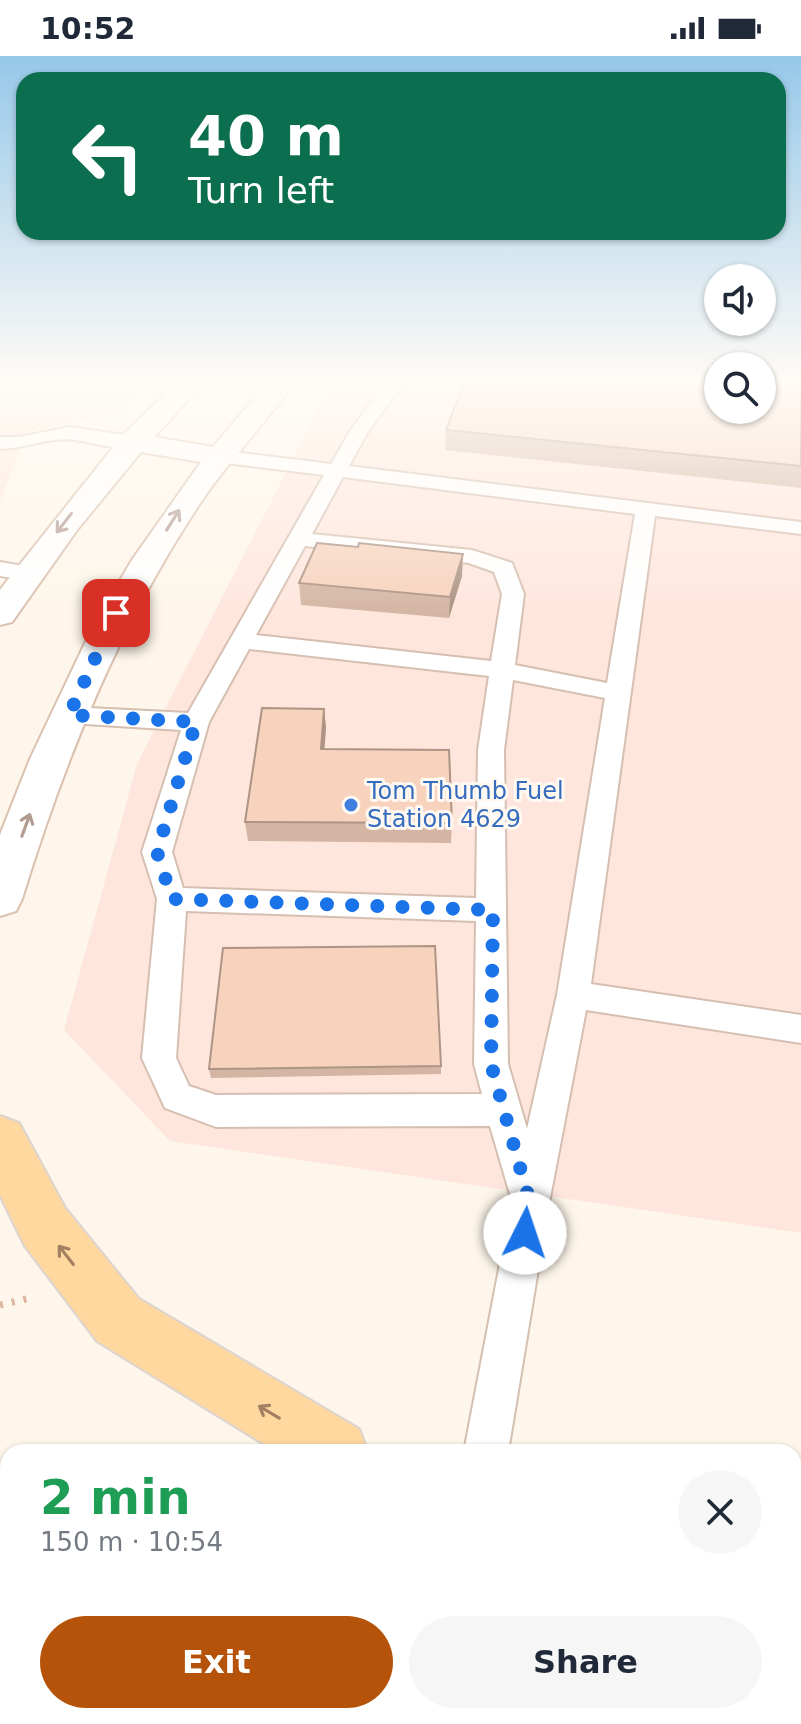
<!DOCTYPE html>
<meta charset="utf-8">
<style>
body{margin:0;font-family:"DejaVu Sans",sans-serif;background:#f6f6f7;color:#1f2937;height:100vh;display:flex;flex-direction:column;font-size:30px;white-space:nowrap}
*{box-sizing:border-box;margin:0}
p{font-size:26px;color:#747a83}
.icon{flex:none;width:44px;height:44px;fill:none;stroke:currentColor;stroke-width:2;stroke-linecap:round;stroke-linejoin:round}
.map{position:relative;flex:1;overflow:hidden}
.sheet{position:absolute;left:0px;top:1388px;width:802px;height:280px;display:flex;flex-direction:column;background:#fff;border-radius:24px 24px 0 0;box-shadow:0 2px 6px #0004}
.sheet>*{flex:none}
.guide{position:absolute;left:16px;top:16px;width:770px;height:168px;border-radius:24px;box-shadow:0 2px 6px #0004;background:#0b6e4f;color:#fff;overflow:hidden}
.fabs{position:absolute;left:704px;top:208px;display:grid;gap:16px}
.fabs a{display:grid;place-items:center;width:72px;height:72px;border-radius:50%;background:#fff;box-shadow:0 2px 6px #0004;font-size:40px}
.pin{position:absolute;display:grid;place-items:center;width:68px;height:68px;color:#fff;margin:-34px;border-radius:16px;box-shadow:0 4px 12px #0006}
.me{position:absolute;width:88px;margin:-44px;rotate:4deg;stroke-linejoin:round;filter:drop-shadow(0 0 6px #0008)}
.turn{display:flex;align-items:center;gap:28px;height:168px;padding:0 40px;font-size:36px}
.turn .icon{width:104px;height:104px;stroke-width:2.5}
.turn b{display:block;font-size:56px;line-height:68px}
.round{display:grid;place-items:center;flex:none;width:84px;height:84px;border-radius:42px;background:#f6f6f7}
.overview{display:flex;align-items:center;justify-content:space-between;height:136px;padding:0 40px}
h1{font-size:48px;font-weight:700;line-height:60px;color:#1e9e55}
.primary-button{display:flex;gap:16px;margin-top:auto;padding:16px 40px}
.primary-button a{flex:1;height:92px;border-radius:48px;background:#b45309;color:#fff;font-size:32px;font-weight:700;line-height:92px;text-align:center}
.primary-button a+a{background:#f6f6f7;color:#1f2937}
.status{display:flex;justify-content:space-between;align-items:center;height:56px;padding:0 40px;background:#fff;direction:ltr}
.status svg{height:22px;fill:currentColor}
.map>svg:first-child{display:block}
.residential{fill:#f9eada}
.commercial{fill:#ffe6dd}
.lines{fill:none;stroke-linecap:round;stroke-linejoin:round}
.service-casing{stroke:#d5bfb0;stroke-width:4}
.secondary-casing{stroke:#dbc1af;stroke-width:4}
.primary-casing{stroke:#ddd4d0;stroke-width:4}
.path{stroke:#ddb5a0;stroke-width:7;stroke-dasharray:3 9;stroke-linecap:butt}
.service{fill:#fff;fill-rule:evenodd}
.secondary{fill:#fff;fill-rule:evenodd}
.primary{fill:#ffd8a0;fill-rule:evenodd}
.wall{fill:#d4b5a3}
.shaded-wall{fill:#ad9485}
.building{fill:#f7d3be;stroke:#ad9485;stroke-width:2}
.oneway{stroke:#b19c92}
.oneway2{stroke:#a48063}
.route{stroke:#1a73e8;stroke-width:14;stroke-dasharray:0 25.2}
.shop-dot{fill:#3f7fe0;stroke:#fff9f2;stroke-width:3}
.labels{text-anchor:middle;stroke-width:6;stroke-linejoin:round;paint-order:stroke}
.shop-label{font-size:24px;fill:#366cbe;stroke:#fff9f2;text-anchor:start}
</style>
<div class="status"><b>10:52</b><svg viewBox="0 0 49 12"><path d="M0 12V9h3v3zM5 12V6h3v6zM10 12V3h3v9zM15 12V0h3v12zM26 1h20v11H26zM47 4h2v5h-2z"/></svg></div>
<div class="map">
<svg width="801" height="1668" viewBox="0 0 801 1668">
<rect width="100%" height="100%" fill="#fef6ea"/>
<path class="residential" d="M 0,327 L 149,327 L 119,357 L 27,376 L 0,377 Z"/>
<g class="commercial">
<path d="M 335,327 L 718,327 L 718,354 L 762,354 L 801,327 L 801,1177 L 170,1085 L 64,974 L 137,708 L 328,334 Z"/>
<path d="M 27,376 L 0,445 L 0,377 Z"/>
</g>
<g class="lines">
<defs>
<g id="service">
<path d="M 385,327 L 403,327 L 367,377 L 349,410 L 801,466 L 801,478 L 655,460 L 591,928 L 801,959 L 801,987 L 586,954 L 549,1147 L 508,1396 L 464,1396 L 512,1145 L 490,1070 L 216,1071 L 165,1052 L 142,1002 L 157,843 L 142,796 L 181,674 L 69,667 L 60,665 L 56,659 L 60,653 L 69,651 L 188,657 L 324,419 L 218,406 L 208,400 L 218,394 L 331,408 L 349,377 ZM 343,421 L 635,458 L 607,627 L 515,609 L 524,538 L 512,507 L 472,494 L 312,478 ZM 305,490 L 469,507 L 494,516 L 502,538 L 491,605 L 256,579 ZM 249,593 L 489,620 L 478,694 L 476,842 L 183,832 L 172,796 L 209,666 ZM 513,624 L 605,642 L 557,939 L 527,1073 L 508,1008 L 504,694 ZM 186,855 L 476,865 L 474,1008 L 482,1038 L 216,1039 L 189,1030 L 176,1002 Z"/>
<path d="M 69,371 L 132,380 L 142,386 C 130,399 92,386 75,384 C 51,380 24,393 0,393 L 0,381 L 20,381 Z"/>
<path d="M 0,506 L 36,512 L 39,517 L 28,524 L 0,520 Z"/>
</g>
<path id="secondary" d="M 176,327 L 204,327 L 154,381 L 213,391 L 267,327 L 294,327 C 265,368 229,404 201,446 C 119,569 65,703 22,843 L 16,855 L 0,860 L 0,779 L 30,703 L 94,568 L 132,504 L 201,406 L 141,396 L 77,474 L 12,566 L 0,569 L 0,534 L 10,521 L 122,380 Z"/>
<g id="primary">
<path d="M 0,1060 L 19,1067 L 65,1152 L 139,1243 L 359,1373 L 368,1396 L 277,1396 L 97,1285 L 25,1190 L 0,1139 Z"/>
<path d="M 794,1417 L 801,1418 L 801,1484 L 794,1483 Z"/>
<path d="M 8,1419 L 8,1485 L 0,1486 L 0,1420 Z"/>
<path d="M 8,1609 L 8,1660 L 38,1660 L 35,1668 L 0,1668 L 0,1612 Z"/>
</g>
</defs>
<use href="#service" class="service-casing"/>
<use href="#secondary" class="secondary-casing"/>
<use href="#primary" class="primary-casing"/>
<path class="path" d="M 0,1249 L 30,1242"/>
<use href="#service" class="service"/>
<use href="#secondary" class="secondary"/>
<use href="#primary" class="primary"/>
</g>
<g class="wall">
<path d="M 801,327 L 801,432 L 445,394 L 446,374 Z"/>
<path d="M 462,520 L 449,562 L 301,549 L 299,527 Z"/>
<path d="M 324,653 L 326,672 L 324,693 L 452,767 L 451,787 L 248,785 L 245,766 Z"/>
<path d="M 441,1010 L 441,1018 L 211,1022 L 209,1013 Z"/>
</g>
<g class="shaded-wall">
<path d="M 463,498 L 462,520 L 449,562 L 450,541 Z"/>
<path d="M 324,653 L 326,672 L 323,712 L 321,693 Z"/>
</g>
<g class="building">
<path d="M 464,327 L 718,327 L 718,354 L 762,354 L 762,327 L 801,327 L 801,410 L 446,374 Z"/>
<path d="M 317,487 L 358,491 L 359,487 L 463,498 L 450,541 L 299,527 Z"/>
<path d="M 262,652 L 324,653 L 321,693 L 449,694 L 452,767 L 245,766 Z"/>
<path d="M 435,890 L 441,1010 L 209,1013 L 223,892 Z"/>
</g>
<defs><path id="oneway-shaft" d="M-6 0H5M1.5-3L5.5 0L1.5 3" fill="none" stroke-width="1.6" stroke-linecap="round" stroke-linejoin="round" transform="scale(2)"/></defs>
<g class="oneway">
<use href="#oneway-shaft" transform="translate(173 464) rotate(-58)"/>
<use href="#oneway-shaft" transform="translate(64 467) rotate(128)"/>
<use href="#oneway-shaft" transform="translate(26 769) rotate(-70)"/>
</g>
<g class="oneway2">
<use href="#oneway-shaft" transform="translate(66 1199) rotate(-128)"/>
<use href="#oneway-shaft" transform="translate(269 1356) rotate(-149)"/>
</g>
<linearGradient id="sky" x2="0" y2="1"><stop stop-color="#96c8e9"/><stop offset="0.58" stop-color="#fffbf6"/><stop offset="1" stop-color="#fffbf6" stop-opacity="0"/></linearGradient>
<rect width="801" height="560" fill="url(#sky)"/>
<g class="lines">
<path class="route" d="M 116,557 L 69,659 L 196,666 L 157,796 L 172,843 L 493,854 L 491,1008 L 530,1147 L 525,1177"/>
</g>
<circle class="shop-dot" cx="351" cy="749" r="8"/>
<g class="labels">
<g class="shop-label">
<text x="367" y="743">Tom Thumb Fuel<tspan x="367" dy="28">Station 4629</tspan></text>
</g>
</g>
</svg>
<div class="fabs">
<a><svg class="icon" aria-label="sound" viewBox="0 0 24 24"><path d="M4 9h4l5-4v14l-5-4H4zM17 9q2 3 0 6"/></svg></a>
<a><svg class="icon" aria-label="search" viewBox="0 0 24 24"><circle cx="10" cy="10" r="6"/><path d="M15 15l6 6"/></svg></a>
</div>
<div class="pin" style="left:116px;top:557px;background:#d93025"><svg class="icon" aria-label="arrive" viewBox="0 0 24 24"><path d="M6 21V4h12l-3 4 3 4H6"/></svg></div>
<svg class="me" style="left:525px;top:1177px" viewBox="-20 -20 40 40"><circle r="19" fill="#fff"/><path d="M0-13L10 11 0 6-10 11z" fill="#1a73e8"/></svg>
<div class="guide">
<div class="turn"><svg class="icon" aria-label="left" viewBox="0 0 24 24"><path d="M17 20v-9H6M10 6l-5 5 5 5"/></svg><div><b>40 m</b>Turn left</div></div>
</div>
<section class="sheet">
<div class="overview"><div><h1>2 min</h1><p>150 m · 10:54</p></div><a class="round"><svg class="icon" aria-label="close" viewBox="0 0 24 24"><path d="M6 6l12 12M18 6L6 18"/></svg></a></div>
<div class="primary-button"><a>Exit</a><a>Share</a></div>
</section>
</div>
